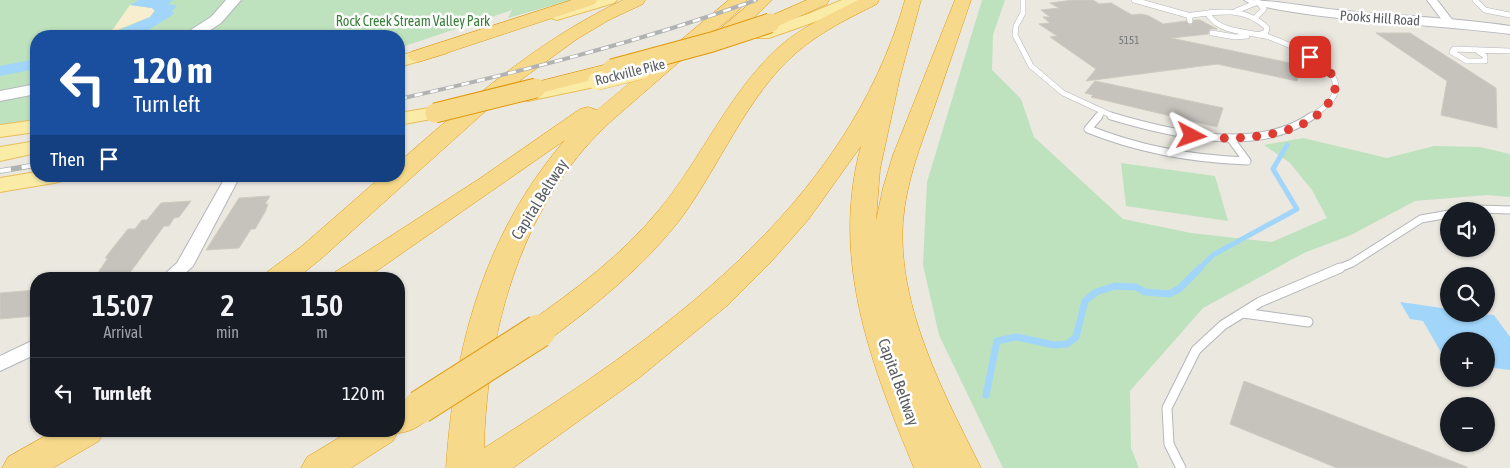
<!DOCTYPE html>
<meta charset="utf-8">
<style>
body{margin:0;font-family:"Asap Condensed",sans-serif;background:#242831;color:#f1f3f6;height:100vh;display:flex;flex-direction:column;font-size:19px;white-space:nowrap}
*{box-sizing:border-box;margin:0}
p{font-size:16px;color:#9ea1a6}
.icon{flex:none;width:28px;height:28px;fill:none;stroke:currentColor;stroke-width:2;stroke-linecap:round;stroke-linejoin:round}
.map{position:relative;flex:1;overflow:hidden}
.panel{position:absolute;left:30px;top:272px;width:375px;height:165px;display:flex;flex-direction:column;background:#171b24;border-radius:20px;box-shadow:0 1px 4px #0004}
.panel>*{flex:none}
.hud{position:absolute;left:30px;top:30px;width:375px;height:152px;border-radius:20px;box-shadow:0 1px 4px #0004;background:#1a4fa0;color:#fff;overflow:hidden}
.controls{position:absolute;left:1440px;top:202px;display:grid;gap:10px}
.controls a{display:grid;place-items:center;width:55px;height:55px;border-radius:50%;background:#171b24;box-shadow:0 1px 4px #0004;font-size:25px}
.pin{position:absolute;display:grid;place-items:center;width:42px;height:42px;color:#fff;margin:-21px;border-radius:10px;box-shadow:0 2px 8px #0006}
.me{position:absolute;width:55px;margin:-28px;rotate:94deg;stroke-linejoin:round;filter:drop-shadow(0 0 4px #0008)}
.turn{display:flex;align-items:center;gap:18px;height:105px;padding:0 20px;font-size:22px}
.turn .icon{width:65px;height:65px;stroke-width:2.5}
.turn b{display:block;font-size:35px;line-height:42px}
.then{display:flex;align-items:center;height:48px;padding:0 20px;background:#0003;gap:10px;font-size:19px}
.eta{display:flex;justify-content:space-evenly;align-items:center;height:85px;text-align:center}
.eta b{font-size:30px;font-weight:600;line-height:35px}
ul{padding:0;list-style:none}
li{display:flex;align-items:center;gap:15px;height:70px;padding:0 20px;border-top:1px solid #363941}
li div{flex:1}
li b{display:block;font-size:19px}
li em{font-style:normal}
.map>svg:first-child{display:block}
.green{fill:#bee2bd}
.sand{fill:#f7edcf}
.water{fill:#a1d6fa}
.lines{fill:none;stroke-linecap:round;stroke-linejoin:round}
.stream-far1{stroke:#a1d6fa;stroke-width:5}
.stream{stroke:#a1d6fa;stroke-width:7}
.building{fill:#c6c3bd;stroke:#cfcabf}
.lane-far2-casing{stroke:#b3b6ba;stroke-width:6}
.lane-far1-casing{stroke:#b3b6ba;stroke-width:9}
.lane-casing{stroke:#b3b6ba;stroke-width:11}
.street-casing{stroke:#b3b6ba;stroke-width:2}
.secondary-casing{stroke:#b4b7bc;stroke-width:2}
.primary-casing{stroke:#e9be5b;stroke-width:2}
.highway-casing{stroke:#e0980b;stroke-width:1}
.lane-far2{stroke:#fff;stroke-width:5}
.lane-far1{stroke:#fff;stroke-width:7}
.lane{stroke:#fff;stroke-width:9}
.street{fill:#fff;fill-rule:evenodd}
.secondary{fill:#fff;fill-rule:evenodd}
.primary{fill:#faeba6;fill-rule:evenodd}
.highway{fill:#f7d98b;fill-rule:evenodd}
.rail-far1-casing{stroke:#b1b2b2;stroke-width:4}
.rail-casing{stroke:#b1b2b2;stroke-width:5.5}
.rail-far1{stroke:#fff;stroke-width:2.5;stroke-dasharray:8;stroke-linecap:butt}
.rail{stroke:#fff;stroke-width:4;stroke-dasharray:11;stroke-linecap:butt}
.primary-bridge-casing{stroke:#e9be5b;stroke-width:19;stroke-linecap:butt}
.highway-bridge-far1-casing{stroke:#e0980b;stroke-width:21;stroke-linecap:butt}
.highway-bridge-casing{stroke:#e0980b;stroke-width:35;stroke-linecap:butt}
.primary-bridge{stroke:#faeba6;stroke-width:18}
.highway-bridge-far1{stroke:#f7d98b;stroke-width:19}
.highway-bridge{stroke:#f7d98b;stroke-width:33}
.route{stroke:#df3b32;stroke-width:9;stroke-dasharray:0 16.2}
.labels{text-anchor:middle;stroke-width:5;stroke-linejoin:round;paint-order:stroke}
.far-number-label{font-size:11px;fill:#747677}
.far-street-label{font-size:14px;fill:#595c60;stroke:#fff}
.far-park-label{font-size:14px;fill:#38803a;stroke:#fff}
.street-label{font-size:16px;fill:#595c60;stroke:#fff}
</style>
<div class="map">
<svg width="1510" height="468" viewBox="0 0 1510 468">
<rect width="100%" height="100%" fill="#ebe8e0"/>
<g class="green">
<path d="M 0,0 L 571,0 L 508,18 L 512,10 L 399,48 L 399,36 L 36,36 L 36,131 L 0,134 Z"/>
<path d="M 982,0 L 1005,0 L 993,35 L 992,70 L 1021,99 L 1034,137 L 1123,219 L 1191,233 L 1272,242 L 1327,218 L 1312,190 L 1290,163 L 1264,145 L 1303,138 L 1387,158 L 1434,146 L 1480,147 L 1510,154 L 1510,197 L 1487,195 L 1415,201 L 1351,235 L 1304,253 L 1203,308 L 1130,391 L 1131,448 L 1139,468 L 1003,468 L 939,335 L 923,265 L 927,182 Z"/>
<path d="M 1121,163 L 1215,176 L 1228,221 L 1126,206 Z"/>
</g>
<path class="sand" d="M 130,5 L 152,8 L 155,10 L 150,17 L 102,36 L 113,29 Z"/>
<g class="water">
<path d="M 139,0 L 173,0 L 168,4 L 177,6 L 172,11 L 174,14 L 145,32 L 133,36 L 106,36 L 150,17 L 155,11 L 152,8 L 130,5 Z"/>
<path d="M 36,59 L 36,69 L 0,76 L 0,66 Z"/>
<path d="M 1400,302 L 1449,309 L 1449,314 L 1494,315 L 1510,337 L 1510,370 L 1486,367 L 1486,341 L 1449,341 L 1449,361 L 1446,361 L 1423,321 L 1410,319 Z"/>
</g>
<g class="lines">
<path class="stream-far1" d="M 1199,269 L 1213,255 L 1297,209 L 1273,169 L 1287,145"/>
<path class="stream" d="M 986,395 L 997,341 L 1016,337 L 1054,345 L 1067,344 L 1076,337 L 1085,301 L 1096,292 L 1115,286 L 1136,287 L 1145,292 L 1169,294 L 1179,289 L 1200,268"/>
</g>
<g class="building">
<path d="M 1073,0 L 1093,0 L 1099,4 L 1111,3 L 1132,15 L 1141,14 L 1149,16 L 1163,24 L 1186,21 L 1191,25 L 1194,20 L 1200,20 L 1217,29 L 1210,29 L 1208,34 L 1171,38 L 1295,64 L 1294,66 L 1300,68 L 1297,81 L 1217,64 L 1086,81 L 1096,69 L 1050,37 L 1057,36 L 1039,24 L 1050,23 L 1043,17 L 1050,17 L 1041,10 L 1059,8 L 1050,3 Z"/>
<path d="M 1376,33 L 1410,33 L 1496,88 L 1497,128 L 1441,115 L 1447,81 Z"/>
<path d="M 1095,81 L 1223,108 L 1217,127 L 1091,97 L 1093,95 L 1085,93 Z"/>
<path d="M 270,196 L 265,204 L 268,204 L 265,212 L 255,229 L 251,229 L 239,248 L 206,250 L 239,198 Z"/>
<path d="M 191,201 L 179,217 L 174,218 L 169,226 L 164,226 L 129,274 L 95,277 L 108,258 L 105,258 L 128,229 L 135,229 L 142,220 L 147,220 L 161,203 Z"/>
<path d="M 36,290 L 36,316 L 0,319 L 0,293 Z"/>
<path d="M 1244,381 L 1467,467 L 1467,468 L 1337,468 L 1230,424 Z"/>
</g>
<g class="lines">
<defs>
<g id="lane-far2">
<path d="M 1023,0 L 1023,13 L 1016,26 L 1015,35 L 1031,66 L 1063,93 L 1115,117"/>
<path d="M 1134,0 L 1191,16"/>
<path d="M 1475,0 L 1485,10 L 1510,15"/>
<path d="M 1236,11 L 1258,2 L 1264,9 L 1256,17"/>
<path d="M 1211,12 L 1209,16 C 1223,34 1249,31 1269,37 C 1288,44 1344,67 1335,93 C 1331,104 1320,110 1311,117"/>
<path d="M 1190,21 L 1189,18 L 1192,15 C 1219,11 1246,7 1267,28 L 1266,32 L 1258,35"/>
<path d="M 1212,33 L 1235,37 L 1247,36"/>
<path d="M 1476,50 L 1485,56 L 1485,61 L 1467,61 L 1452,52 L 1454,49 L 1510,51"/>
<path d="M 1098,117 L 1102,112"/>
</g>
<g id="lane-far1">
<path d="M 1099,116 L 1088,129 C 1140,150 1192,159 1247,161 L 1230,138"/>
<path d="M 1111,116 C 1171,134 1257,155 1312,116"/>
<path d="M 1465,211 L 1478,209 L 1510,210"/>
<path d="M 1337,269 L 1352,263 L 1421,219 L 1449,214"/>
</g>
<g id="lane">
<path d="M 1243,313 L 1308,322"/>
<path d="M 1181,468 L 1169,444 L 1167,408 L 1196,350 L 1223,325 L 1260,302 L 1340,268"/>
</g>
<g id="street">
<path d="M 1427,0 L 1437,0 L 1454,22 L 1453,24 L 1445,24 Z"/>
<path d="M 226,176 L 240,176 L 193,266 L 179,279 L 159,279 L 177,263 Z"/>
<path d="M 36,339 L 36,354 L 0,371 L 0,356 Z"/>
</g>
<g id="secondary">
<path d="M 226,0 L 241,0 L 221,23 L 201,36 L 184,36 L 186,33 L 211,17 Z"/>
<path d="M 1244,0 C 1278,0 1312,8 1346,11 C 1401,16 1456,18 1510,26 L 1510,34 C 1424,23 1336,23 1251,4 Z"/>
<path d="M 36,84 L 36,94 L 0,101 L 0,91 Z"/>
</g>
<g id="primary">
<path d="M 592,0 L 617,0 L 614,3 L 557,20 L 551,18 L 549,15 L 551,12 Z"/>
<path d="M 842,0 L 863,0 L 860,3 L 820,20 L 769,38 L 757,38 L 755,34 L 757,30 L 808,14 Z"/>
<path d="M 441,44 L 447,45 L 450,49 L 447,53 L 399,67 L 399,56 Z"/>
<path d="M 597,75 L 604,77 L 606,81 L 604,85 L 528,101 L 521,99 L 518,95 L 521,91 Z"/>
<path d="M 435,107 L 442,109 L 445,113 L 442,117 L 399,125 L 399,113 Z"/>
<path d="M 36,120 L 36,132 L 0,137 L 0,125 Z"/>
<path d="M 36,141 L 36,153 L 0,161 L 0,147 Z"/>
<path d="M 36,172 L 36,176 L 65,176 L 62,181 L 54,183 L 0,192 L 0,178 Z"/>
</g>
<g id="highway">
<path d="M 572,0 L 597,0 L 595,4 L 425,60 L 418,62 L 411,60 L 408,56 L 411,52 Z"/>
<path d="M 623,0 L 645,0 L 643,4 L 609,20 L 577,39 L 518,82 L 322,258 L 296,279 L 262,279 L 267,272 L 302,246 L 382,176 L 399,176 L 399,162 C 469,101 538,40 623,0 Z"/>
<path d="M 729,0 L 747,0 C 738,14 721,25 709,36 C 678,63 648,89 617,116 C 523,197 487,327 484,448 C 659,338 846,209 905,0 L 921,0 L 900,77 L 880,169 L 876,221 L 883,188 L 893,155 L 955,0 L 971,0 C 959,36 946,72 934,108 C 921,144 906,182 903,221 C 897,306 944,394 981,468 L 914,468 C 871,364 830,259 861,146 L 808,220 L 770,263 L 729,304 L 639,378 L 513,468 L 446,468 C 454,347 484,234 565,140 L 365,279 L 330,279 L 335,272 L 479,179 L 580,109 L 588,107 L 597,110 Z"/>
<path d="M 754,0 L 772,0 L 735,36 L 728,38 L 721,36 L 719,32 L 721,28 Z"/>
<path d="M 807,0 L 829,0 L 827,4 L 776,27 L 770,28 L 764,27 L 761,23 L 764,19 Z"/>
<path d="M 858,0 L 879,0 L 877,4 C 849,18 820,32 796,53 C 747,95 719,168 679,221 C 643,267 597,304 550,339 L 539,342 L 528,339 L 523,331 L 528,323 C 575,290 622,255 659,210 C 702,158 729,92 780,46 C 803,26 831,14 858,0 Z"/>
<path d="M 612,63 L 619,65 L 622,69 L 619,73 L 536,94 L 529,92 L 526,88 L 529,84 Z"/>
<path d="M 420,394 L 432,398 L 438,407 C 430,420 413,433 397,433 L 393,441 L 351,468 L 301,468 L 307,457 L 350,431 L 399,431 L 399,403 Z"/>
<path d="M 54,431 L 104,431 L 99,441 L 53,468 L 2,468 L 8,457 Z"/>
</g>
</defs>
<use href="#lane-far2" class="lane-far2-casing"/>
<use href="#lane-far1" class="lane-far1-casing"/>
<use href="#lane" class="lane-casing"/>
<use href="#street" class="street-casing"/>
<use href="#secondary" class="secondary-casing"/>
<use href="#primary" class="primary-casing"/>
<use href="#highway" class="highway-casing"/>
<use href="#lane-far2" class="lane-far2"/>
<use href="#lane-far1" class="lane-far1"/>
<use href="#lane" class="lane"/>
<use href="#street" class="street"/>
<use href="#secondary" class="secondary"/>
<use href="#primary" class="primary"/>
<use href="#highway" class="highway"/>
<defs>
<path id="rail-far1" d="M 399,99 C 520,72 639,42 756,0"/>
<path id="rail" d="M 0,171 L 36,165"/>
</defs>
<use href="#rail-far1" class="rail-far1-casing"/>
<use href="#rail" class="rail-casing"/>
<use href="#rail-far1" class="rail-far1"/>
<use href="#rail" class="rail"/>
<defs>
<path id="primary-bridge" d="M 597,81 L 641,70"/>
<g id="highway-bridge-far1">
<path d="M 612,69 L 712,42 L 770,23"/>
<path d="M 435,113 L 536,88"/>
</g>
<path id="highway-bridge" d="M 420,407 L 539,331"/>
</defs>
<use href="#primary-bridge" class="primary-bridge-casing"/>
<use href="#highway-bridge-far1" class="highway-bridge-far1-casing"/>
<use href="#highway-bridge" class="highway-bridge-casing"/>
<use href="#primary-bridge" class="primary-bridge"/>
<use href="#highway-bridge-far1" class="highway-bridge-far1"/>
<use href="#highway-bridge" class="highway-bridge"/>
</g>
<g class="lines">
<path class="route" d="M 1192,136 C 1229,141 1300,139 1325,107 C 1331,100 1335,97 1335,87 C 1335,72 1322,63 1310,57"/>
</g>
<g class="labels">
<g class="far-number-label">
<text x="1129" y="44">5151</text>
</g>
<g class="far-street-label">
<text transform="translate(1380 18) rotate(4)" y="5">Pooks Hill Road</text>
<text transform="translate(630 72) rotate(-14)" y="5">Rockville Pike</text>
</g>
<g class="far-park-label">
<text x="413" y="26">Rock Creek Stream Valley Park</text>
</g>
<g class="street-label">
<text transform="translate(539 199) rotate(-58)" y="6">Capital Beltway</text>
<text transform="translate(899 382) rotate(70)" y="6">Capital Beltway</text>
</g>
</g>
</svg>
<div class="controls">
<a><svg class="icon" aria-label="sound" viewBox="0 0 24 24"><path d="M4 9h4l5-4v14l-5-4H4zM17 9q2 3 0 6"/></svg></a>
<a><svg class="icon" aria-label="search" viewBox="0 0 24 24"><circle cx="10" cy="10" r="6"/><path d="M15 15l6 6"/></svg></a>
<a>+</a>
<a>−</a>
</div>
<div class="pin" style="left:1310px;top:57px;background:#d93025"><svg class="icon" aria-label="arrive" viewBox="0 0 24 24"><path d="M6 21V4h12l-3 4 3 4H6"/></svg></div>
<svg class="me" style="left:1192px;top:136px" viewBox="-20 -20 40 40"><path d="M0-17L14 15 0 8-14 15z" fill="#df3b32" stroke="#fff" stroke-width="4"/></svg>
<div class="hud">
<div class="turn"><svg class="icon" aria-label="left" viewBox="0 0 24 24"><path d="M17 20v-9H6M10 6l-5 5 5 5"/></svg><div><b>120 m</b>Turn left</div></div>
<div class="then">Then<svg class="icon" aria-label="arrive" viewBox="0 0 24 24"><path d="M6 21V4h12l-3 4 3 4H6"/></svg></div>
</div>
<section class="panel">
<div class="eta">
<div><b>15:07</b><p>Arrival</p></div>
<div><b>2</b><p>min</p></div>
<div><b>150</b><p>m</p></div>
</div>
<ul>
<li><svg class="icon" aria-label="left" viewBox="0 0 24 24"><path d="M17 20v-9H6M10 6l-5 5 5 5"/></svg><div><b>Turn left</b></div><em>120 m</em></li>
</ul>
</section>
</div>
